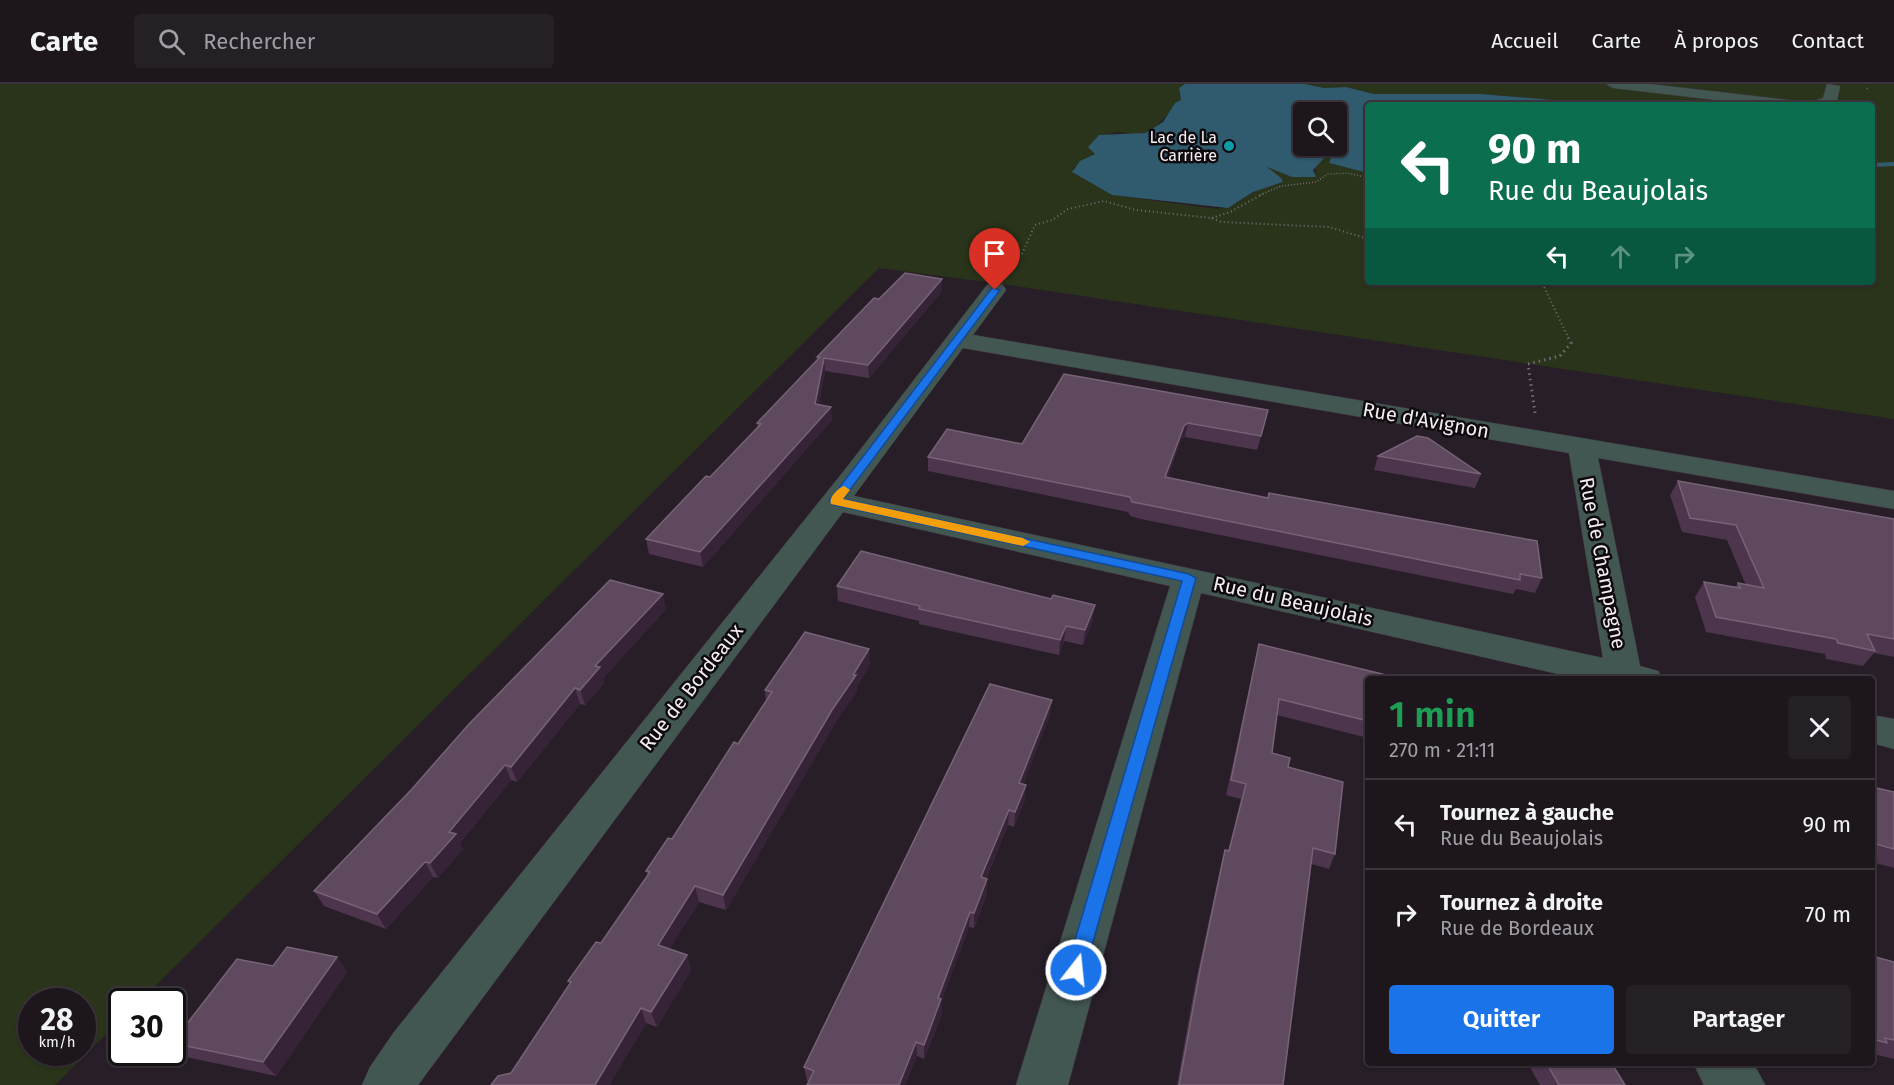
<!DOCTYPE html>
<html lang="fr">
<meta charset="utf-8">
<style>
body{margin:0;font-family:"Fira Sans",sans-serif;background:#251f26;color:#f1f3f6;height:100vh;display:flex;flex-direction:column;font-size:22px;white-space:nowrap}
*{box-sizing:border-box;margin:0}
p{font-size:20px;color:#a09fa4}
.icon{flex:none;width:33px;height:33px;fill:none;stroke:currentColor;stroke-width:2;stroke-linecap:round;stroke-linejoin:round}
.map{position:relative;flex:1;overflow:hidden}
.details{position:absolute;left:1365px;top:592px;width:510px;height:390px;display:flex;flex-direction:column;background:#1d161d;border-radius:6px;box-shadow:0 2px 4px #0004,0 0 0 2px #3b353b}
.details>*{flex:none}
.hud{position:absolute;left:1365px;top:18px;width:510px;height:183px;border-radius:6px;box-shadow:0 2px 4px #0004,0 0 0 2px #3b353b;background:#0b6e4f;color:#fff;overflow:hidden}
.fabs{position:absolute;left:1293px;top:18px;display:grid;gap:12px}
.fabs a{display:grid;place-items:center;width:54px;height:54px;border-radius:6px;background:#1d161d;box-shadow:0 2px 4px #0004,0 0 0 2px #3b353b;font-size:30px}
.speed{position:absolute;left:18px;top:904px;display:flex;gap:12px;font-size:30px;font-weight:700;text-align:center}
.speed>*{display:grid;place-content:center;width:78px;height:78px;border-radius:50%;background:#1d161d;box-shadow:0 2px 4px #0004,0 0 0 2px #3b353b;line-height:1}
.speed small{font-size:15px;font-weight:400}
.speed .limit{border:3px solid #111;border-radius:9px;background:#fff;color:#111}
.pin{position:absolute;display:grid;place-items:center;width:51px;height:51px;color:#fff;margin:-62px -26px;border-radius:50% 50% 50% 0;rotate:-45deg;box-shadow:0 0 6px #0007}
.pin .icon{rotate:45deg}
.me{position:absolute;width:66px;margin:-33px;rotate:16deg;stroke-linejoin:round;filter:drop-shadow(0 0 4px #0008)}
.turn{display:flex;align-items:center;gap:21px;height:126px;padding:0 24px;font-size:27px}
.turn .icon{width:78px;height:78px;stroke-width:2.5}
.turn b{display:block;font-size:42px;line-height:51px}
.lanes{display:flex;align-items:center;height:57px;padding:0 24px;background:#0003;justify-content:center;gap:30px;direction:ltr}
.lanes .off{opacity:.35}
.round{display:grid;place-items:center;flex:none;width:63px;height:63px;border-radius:6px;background:#251f26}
.head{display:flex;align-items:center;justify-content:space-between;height:102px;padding:0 24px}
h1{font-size:36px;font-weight:600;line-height:45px;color:#1e9e55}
.primary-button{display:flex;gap:12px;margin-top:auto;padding:12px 24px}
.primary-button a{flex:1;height:69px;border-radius:6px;background:#1a73e8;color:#fff;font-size:24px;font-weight:600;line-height:69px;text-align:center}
.primary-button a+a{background:#251f26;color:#f1f3f6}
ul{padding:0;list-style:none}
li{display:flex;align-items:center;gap:18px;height:90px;padding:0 24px;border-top:2px solid #3b353b}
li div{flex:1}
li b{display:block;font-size:22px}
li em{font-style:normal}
header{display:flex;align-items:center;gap:36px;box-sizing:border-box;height:84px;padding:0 30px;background:#1d161d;border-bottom:2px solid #3b353b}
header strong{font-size:28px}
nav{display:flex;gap:33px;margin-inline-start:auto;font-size:21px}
.search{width:420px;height:54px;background:#251f26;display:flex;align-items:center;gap:15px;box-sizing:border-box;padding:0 21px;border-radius:6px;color:#a09fa4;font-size:22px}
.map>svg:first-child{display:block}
.green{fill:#2a341a;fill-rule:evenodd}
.water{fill:#305a6e;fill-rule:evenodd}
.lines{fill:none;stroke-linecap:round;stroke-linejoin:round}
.stream{fill:#305a6e;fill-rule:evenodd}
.minor-casing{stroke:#443b44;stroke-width:1}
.path-far2{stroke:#756d75;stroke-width:1.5;stroke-dasharray:1 2;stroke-linecap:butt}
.path-far1{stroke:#756d75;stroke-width:2;stroke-dasharray:1 3;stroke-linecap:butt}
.path{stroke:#756d75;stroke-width:3;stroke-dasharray:1.5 4;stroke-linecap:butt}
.minor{fill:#425652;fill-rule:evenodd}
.wall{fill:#4e354e}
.shaded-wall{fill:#372337}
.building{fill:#5f495f;stroke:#776277;stroke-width:1.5}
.route{fill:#1a73e8;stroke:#114b97;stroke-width:1.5}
.slow{fill:#f59e0b}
.culture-dot{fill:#0f9aa8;stroke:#0d090d;stroke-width:2}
.labels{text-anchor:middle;stroke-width:5;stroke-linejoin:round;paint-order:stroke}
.far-poi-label{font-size:16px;fill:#f4edf4;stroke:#0d090d;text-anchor:end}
.street-label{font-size:20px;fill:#f4edf4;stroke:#0d090d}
</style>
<header>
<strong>Carte</strong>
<div class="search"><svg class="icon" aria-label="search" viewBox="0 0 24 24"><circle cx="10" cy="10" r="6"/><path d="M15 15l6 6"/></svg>Rechercher</div>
<nav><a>Accueil</a><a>Carte</a><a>À propos</a><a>Contact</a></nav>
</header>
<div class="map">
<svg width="1894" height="1001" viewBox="0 0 1894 1001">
<rect width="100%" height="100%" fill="#271e27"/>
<path class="green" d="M 0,0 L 1185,0 L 1179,7 L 1181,16 C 1168,27 1162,41 1145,49 C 1136,54 1126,48 1117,48 C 1105,49 1097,57 1089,63 L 1095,70 L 1073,84 L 1077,91 L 1112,111 L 1217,125 L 1237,119 L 1253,108 L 1283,98 L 1266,85 L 1267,83 L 1292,93 L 1315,93 L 1315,83 L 1325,73 L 1331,73 L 1329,79 L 1368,89 L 1368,198 L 1872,198 L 1872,21 L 1612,21 L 1481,10 L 1374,10 L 1346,3 L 1324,4 L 1305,0 L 1894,0 L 1894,335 L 1016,202 L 879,184 L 139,918 L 122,918 L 121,935 L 55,1001 L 0,1001 ZM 32,918 L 82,918 L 82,969 L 32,969 Z"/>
<path class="water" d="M 1185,0 L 1305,0 L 1324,4 L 1346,3 L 1374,10 L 1481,10 L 1612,21 L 1368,21 L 1368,89 L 1329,79 L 1331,73 L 1325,73 L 1313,86 L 1316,93 L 1292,93 L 1267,83 L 1281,94 L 1283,98 L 1253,108 L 1228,124 L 1112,111 L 1072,88 L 1080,77 L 1095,70 L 1088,63 L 1099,51 L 1145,49 L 1163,38 L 1175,19 L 1181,16 L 1179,4 ZM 1304,28 L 1336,28 L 1336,62 L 1304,62 Z"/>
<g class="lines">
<path class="stream" d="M 1894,78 L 1894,82 L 1872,83 L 1872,79 Z"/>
<defs>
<g id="minor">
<path d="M 1606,0 L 1650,0 L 1797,17 L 1804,20 L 1823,14 L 1827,0 L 1840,2 L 1837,17 L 1832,21 L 1759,21 L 1613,4 Z"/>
<path d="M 995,199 L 1003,201 L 1006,206 L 973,251 L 1894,407 L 1894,425 L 1598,374 L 1640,582 L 1658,587 L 1663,596 L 1585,596 L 1201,509 L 1068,1001 L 1016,1001 L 1170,502 L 843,428 L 418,1001 L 362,1001 L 370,983 L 394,948 L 847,383 L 987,201 ZM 963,264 L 1569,369 L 1603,574 L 854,412 Z"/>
<path d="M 1872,631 L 1894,635 L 1894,665 L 1872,659 Z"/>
<path d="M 1694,980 L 1754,980 L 1765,1001 L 1704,1001 Z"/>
</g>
</defs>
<use href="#minor" class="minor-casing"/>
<g class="path-far2">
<path d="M 1867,4 L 1869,6"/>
<path d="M 1260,111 L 1281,102 L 1316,98 L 1328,90 L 1348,89 L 1368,94"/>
</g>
<g class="path-far1">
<path d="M 1212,134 L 1230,128 L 1263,110"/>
<path d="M 1006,182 L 1022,170 L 1035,141 L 1052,136 L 1068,125 L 1104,117 L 1136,126 L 1212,134 L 1221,138 L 1329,143 L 1368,155"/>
<path d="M 1538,198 L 1544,203 L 1569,255"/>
</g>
<path class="path" d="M 1535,329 L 1528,280 L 1560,272 L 1571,259 L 1568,254"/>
<use href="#minor" class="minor"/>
</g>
<g class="wall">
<path d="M 942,207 L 869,294 L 825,287 L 819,320 L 832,336 L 703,483 L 649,470 L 646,455 L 710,393 L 757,343 L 757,339 L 818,276 L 817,273 L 879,215 Z"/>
<path d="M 1064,290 L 1265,339 L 1257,366 L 1185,353 L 1181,355 L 1168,393 L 1542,494 L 1535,509 L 1516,505 L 1513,510 L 1141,435 L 1130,432 L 1128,428 L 928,387 L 928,373 L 1022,360 Z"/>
<path d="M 1378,372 L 1481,390 L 1475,404 L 1374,386 Z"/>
<path d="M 1678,397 L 1894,435 L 1894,573 L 1874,569 L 1863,582 L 1826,575 L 1825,570 L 1706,548 L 1695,513 L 1704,498 L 1735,503 L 1738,499 L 1746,501 L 1727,456 L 1682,448 L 1670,411 Z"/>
<path d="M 837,502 L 1093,536 L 1083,561 L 1064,557 L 1059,571 L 919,540 L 919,537 L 838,517 Z"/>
<path d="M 666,525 L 603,594 L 604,599 L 585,621 L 580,620 L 517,698 L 511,696 L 460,759 L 463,765 L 438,794 L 433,793 L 386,845 L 324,822 L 314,807 Z"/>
<path d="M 1259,560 L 1368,596 L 1368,654 L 1277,631 L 1272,669 L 1288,683 L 1335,770 L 1329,785 L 1311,780 L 1283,1001 L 1177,1001 L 1195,901 L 1221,781 L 1225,766 L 1228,767 L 1241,715 L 1226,711 Z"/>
<path d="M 870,581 L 857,602 L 857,607 L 834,641 L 726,826 L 699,818 L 669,865 L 687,871 L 691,886 L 657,943 L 646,939 L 609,1001 L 491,1001 L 511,989 L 570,900 L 568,897 L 601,859 L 648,792 L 646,787 L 672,755 L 766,617 L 765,606 Z"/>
<path d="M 1050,631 L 1023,700 L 1025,716 L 1014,743 L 1008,741 L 986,795 L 987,810 L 974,844 L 969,843 L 941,918 L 942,930 L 924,975 L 917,972 L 905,1001 L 807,1001 L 809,998 L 807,997 L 804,983 Z"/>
<path d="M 1872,703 L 1894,708 L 1894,784 L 1872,778 Z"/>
<path d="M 1872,872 L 1894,878 L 1894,975 L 1874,970 L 1872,971 Z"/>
<path d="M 337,873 L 347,888 L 276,992 L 186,973 L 172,960 L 172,958 Z"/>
<path d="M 1528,980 L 1612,980 L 1625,1001 L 1540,1001 Z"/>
</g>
<g class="shaded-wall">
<path d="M 942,195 L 942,207 L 869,294 L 868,281 Z"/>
<path d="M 824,274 L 825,287 L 817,333 L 815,320 Z"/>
<path d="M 831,323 L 832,336 L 703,483 L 700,468 Z"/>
<path d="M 1188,339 L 1185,353 L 1181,355 L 1163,407 L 1165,393 L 1184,342 Z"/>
<path d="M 663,510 L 666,525 L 603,594 L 604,599 L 585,621 L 580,606 L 595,582 Z"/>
<path d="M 1095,521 L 1093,536 L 1083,561 L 1085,546 Z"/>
<path d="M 1066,542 L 1064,557 L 1059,571 L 1060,556 Z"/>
<path d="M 869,565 L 870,581 L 857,602 L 857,607 L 834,641 L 726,826 L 723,811 Z"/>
<path d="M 575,604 L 580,620 L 517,698 L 511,683 Z"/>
<path d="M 1052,616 L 1050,631 L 1018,714 L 1019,699 Z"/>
<path d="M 505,681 L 511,696 L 460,759 L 463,765 L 438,794 L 430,779 L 449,748 Z"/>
<path d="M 1026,701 L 1025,716 L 1014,743 L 1015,728 Z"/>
<path d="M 1009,726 L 1008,741 L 980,808 L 981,793 Z"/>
<path d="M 425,778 L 433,793 L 386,845 L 377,830 Z"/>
<path d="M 987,795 L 987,810 L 974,844 L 974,829 Z"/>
<path d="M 695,802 L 699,818 L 663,876 L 658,861 Z"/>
<path d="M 970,828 L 969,843 L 941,918 L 942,930 L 924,975 L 924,961 L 938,914 Z"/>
<path d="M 687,871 L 691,886 L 657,943 L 651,928 Z"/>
<path d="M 337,873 L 347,888 L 276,992 L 263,978 Z"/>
<path d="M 641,924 L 646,939 L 609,1001 L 595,1001 Z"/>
<path d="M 916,958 L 917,972 L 905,1001 L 899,1001 Z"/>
</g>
<g class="building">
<path d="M 905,189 L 942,195 L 868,281 L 824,274 L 815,320 L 831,323 L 700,468 L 646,455 L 706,392 L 710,393 L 761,340 L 757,339 L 820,273 L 817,273 L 874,214 L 879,215 Z"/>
<path d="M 1064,290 L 1268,326 L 1261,352 L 1188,339 L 1184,342 L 1165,393 L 1268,414 L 1269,409 L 1537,457 L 1542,494 L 1520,490 L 1520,496 L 1426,477 L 1143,420 L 1132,418 L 1130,413 L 928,373 L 947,345 L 1022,360 Z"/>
<path d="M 1417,352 L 1428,354 L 1481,390 L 1378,372 Z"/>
<path d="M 1678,397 L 1894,435 L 1894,555 L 1867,550 L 1875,567 L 1838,559 L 1836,555 L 1716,533 L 1704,498 L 1740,504 L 1738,499 L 1764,504 L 1736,441 L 1690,434 Z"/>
<path d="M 861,467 L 1051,515 L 1053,511 L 1095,521 L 1085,546 L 1066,542 L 1060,556 L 919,525 L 920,522 L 837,502 Z"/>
<path d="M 610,496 L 663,510 L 595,582 L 600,583 L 580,606 L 575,604 L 511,683 L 505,681 L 449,748 L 456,750 L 430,779 L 425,778 L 377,830 L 314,807 L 411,706 L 469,640 Z"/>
<path d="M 805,548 L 869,565 L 853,591 L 856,591 L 832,626 L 723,811 L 695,802 L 658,861 L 687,871 L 651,928 L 641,924 L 595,1001 L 491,1001 L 498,992 L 511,989 L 571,898 L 568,897 L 596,858 L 601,859 L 650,788 L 646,787 L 668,754 L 672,755 L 734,658 L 738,660 L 772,608 L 765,606 Z"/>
<path d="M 1259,560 L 1407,596 L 1368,596 L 1368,637 L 1279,615 L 1272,669 L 1290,674 L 1288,683 L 1343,698 L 1335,770 L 1313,764 L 1283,1001 L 1179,1001 L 1200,886 L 1225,766 L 1229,767 L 1246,700 L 1231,696 Z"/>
<path d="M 990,600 L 1052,616 L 1019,699 L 1026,701 L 1015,728 L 1009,726 L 981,793 L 987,795 L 974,829 L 970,828 L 938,914 L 941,915 L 924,961 L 916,958 L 899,1001 L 807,1001 L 814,987 L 804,983 Z"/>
<path d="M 1872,703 L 1894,708 L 1894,765 L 1872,759 Z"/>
<path d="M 287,863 L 337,873 L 263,978 L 172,959 L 237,875 L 273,882 Z"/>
<path d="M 1872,872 L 1894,878 L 1894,956 L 1885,954 L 1887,959 L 1872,955 Z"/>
<path d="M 1547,980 L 1612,980 L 1625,1001 L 1559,1001 Z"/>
</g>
<path class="route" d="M 992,204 L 1000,206 L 843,415 L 1189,490 L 1196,494 L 1085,886 L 1082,893 L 1076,895 L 1069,893 L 1066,886 L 1182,497 L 835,421 L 829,417 Z"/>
<path class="slow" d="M 844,402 L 850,406 L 843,415 L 1023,454 L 1030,458 L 1023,462 L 831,420 C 828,414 838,404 844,402 Z"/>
<circle class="culture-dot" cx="1229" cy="62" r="6"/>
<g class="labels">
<g class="far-poi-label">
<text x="1217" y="59">Lac de La<tspan x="1217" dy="18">Carrière</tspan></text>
</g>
<g class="street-label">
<text transform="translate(1426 336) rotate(10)" y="7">Rue d'Avignon</text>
<text transform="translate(1603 479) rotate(79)" y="7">Rue de Champagne</text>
<text transform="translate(1293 517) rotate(13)" y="7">Rue du Beaujolais</text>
<text transform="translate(691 603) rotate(-52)" y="7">Rue de Bordeaux</text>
</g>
</g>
</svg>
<div class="fabs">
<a><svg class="icon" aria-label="search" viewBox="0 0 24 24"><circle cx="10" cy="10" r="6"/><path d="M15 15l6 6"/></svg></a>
</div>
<div class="speed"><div>28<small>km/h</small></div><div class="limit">30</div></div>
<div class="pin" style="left:995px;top:206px;background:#d93025"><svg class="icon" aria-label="arrive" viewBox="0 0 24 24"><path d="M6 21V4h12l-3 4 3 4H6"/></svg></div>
<svg class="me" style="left:1076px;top:886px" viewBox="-20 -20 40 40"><circle r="17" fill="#1a73e8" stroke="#fff" stroke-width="3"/><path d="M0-11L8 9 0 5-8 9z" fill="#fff"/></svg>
<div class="hud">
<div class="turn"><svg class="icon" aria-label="left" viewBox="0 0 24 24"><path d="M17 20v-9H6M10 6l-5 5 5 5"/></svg><div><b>90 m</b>Rue du Beaujolais</div></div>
<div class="lanes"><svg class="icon" aria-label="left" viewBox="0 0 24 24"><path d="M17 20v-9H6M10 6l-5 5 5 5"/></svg><svg class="icon off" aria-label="ahead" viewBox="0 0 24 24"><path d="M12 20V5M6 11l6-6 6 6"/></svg><svg class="icon off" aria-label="right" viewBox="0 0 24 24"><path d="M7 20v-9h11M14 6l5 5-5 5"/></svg></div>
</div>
<section class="details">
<div class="head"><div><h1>1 min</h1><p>270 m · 21:11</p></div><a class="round"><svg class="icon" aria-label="close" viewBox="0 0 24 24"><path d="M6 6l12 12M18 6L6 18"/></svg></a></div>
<ul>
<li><svg class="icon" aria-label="left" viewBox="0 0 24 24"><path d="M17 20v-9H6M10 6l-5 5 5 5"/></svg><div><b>Tournez à gauche</b><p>Rue du Beaujolais</p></div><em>90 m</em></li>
<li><svg class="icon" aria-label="right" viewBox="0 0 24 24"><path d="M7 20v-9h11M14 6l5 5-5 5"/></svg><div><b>Tournez à droite</b><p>Rue de Bordeaux</p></div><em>70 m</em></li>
</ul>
<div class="primary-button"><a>Quitter</a><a>Partager</a></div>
</section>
</div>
